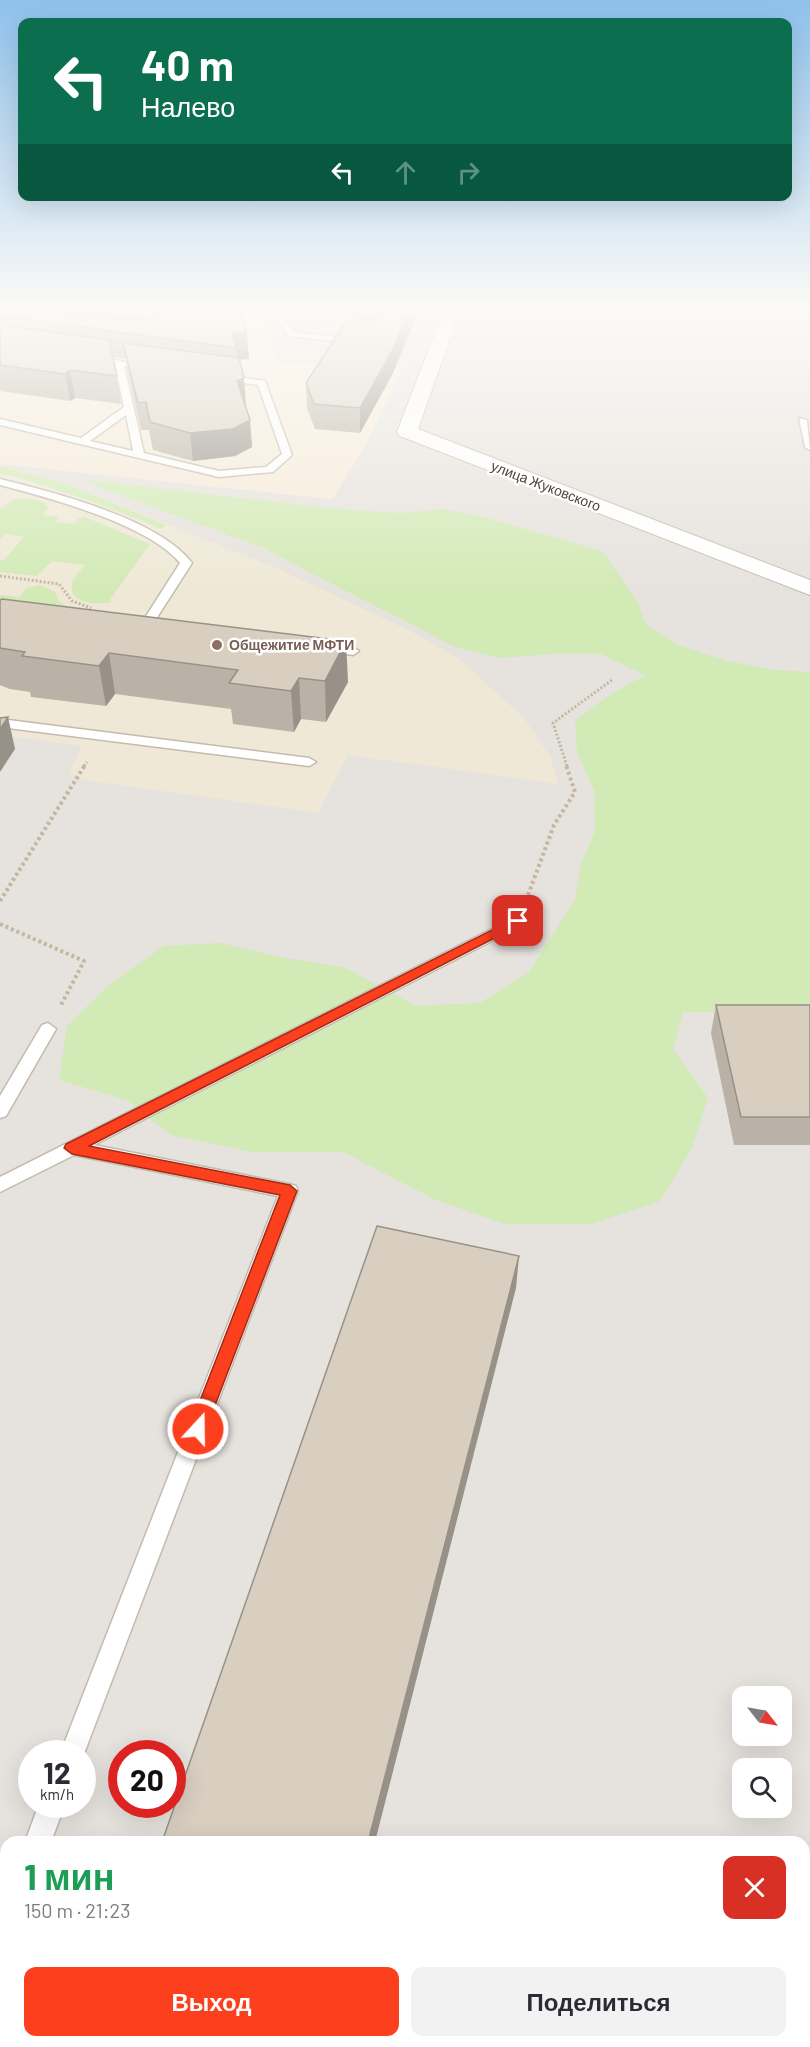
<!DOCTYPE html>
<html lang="ru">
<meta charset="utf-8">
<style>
body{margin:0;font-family:Barlow,sans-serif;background:#f2f2f3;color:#2b2b33;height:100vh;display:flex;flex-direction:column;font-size:22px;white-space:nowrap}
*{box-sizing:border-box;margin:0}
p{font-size:20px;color:#7c7c81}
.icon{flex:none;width:33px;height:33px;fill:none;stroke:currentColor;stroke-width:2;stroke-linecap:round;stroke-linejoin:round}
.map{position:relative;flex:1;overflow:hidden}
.details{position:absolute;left:0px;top:1836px;width:810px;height:212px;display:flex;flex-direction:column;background:#fff;border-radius:18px 18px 0 0;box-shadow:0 6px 24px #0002}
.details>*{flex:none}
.top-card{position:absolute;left:18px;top:18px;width:774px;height:183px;border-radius:12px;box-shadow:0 6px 24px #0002;background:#0b6e4f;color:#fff;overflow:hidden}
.needle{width:39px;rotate:121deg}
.controls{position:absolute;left:732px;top:1686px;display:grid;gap:12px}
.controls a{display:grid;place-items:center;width:60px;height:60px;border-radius:12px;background:#fff;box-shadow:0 6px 24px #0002;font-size:30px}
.speed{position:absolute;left:18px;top:1740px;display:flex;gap:12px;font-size:30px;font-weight:700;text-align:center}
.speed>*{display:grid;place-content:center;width:78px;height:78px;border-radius:50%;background:#fff;box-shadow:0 6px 24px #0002;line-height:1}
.speed small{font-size:15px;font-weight:400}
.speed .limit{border:9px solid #d22;background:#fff;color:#111}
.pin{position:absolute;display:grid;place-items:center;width:51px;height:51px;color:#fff;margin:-26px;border-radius:12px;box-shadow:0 3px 9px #0006}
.me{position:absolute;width:66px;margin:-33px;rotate:21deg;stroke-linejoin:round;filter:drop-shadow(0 0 4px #0008)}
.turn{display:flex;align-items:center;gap:21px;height:126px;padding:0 24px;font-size:27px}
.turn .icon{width:78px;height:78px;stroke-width:2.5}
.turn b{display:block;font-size:42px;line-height:51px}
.lanes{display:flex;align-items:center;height:57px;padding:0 24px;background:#0003;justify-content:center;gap:30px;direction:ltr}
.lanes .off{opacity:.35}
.round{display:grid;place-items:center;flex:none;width:63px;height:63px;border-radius:12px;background:#f2f2f3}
.headline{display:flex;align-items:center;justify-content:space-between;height:102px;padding:0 24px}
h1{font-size:36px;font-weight:700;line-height:45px;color:#1e9e55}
.primary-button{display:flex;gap:12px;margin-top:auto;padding:12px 24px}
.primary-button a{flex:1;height:69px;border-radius:12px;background:#fc3f1d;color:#fff;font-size:24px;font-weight:700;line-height:69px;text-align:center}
.primary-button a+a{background:#f2f2f3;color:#2b2b33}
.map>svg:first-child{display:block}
.commercial{fill:#f7ead8}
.industrial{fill:#e6e2dd;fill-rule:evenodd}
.education{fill:#efe8d6}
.green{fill:#d2eab5}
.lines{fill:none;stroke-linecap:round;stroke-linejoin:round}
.lane-casing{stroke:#c2bbae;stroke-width:3}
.street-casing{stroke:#c2bbae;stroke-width:2}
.path-far1{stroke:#c4b79f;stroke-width:3;stroke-dasharray:2 2;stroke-linecap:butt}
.path{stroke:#c4b79f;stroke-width:4;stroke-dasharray:3 3;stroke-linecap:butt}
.lane{fill:#fff;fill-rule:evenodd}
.street{fill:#fff;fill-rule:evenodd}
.rail-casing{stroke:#9a9a9a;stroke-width:4}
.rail{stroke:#fff;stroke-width:2;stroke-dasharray:8;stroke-linecap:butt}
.wall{fill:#bab2a6}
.shaded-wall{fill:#979187}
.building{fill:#d8cfc1;stroke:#979187;stroke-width:1.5}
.route{fill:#fc3f1d;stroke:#a42913;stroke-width:1.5}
.education-dot{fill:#8d6e63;stroke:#fff;stroke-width:2}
.labels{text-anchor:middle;stroke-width:5;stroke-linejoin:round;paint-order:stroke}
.far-street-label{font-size:14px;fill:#4b4439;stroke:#fff}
.far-education-label{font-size:14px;font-weight:bold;fill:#785e54;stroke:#fff;text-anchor:start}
</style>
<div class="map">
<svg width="810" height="2047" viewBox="0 0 810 2047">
<rect width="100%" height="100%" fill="#f6f3ec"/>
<path class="commercial" d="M 0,307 L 255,307 L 280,363 L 405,362 L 363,450 L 332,499 L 0,464 Z"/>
<path class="industrial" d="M 255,307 L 810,307 L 810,2047 L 0,2047 L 0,464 L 332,499 L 363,450 L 405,363 L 279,363 ZM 742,1696 L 782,1696 L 782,1736 L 742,1736 ZM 32,1754 L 82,1754 L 82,1804 L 32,1804 ZM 122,1754 L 172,1754 L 172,1804 L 122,1804 ZM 742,1768 L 782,1768 L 782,1808 L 742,1808 ZM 6,1842 L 804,1842 L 804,2042 L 6,2042 Z"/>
<path class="education" d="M 0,466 L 70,485 L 283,571 L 410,631 L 459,659 L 524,718 L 551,758 L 558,784 L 348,755 L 318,813 L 84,780 L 69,774 L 82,746 L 0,735 Z"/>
<g class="green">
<path d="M 0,466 L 70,485 L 166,525 L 162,529 L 88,500 L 13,476 L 0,475 Z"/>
<path d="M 86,480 L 340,509 L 403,513 L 444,509 L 487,518 L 602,551 L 637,601 L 646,625 L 680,646 L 727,661 L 775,670 L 810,672 L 810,1013 L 683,1012 L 673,1049 L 708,1098 L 691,1150 L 660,1201 L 591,1224 L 505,1224 L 436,1200 L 343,1152 L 252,1152 L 171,1135 L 127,1100 L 59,1080 L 67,1026 L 110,984 L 164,946 L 221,943 L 279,957 L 346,968 L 416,1006 L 480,1003 L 529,972 L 575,900 L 581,865 L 595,831 L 594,791 L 577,752 L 575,721 L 608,696 L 645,675 L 601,654 L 551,654 L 499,658 L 455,647 L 261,547 L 101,488 Z"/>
<path d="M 29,498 L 44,502 L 48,508 L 43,515 L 59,517 L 55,522 L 74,524 L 79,518 L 85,517 L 150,544 L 109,601 L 112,602 C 100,605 69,605 72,585 C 72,578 81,570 85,565 L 52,561 L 37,576 L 0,572 L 0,560 L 4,560 L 24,537 L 5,534 L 0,539 L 0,509 L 15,499 Z"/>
<path d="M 39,585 L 55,592 L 58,600 L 74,611 L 0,602 L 0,595 L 19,597 L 27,588 Z"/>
</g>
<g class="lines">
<defs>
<g id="lane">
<path d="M 141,307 L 149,307 L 157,340 L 150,338 Z"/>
<path d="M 270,307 L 278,307 L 294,332 L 361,340 L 357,343 L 288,336 Z"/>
<path d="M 93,356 L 153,367 L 148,370 L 124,366 L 144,453 L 219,471 L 266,467 L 282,454 L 258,385 L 221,380 L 219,378 L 224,375 L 265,381 L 292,455 L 273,472 L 219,477 L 0,425 L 0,419 L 81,438 L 124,407 L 115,365 L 90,361 L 89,359 ZM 126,415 L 133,451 L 90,441 Z"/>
<path d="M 799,418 L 807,420 L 810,450 L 805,447 Z"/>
<path d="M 0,479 C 53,492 159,519 192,563 L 149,630 L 139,627 L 180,563 C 148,524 49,498 0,485 Z"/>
<path d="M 324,643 L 353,647 L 359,651 L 353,655 L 320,650 L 320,644 Z"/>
<path d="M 0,719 L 309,758 L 316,762 L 309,766 L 0,727 Z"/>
<path d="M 518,916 L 523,917 L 526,921 L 523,925 L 94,1145 L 289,1184 L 296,1186 L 298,1191 L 82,1759 L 82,1754 L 60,1754 L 278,1196 L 74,1155 L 0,1192 L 0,1177 Z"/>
<path d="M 48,1023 L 56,1029 L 6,1116 L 0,1118 L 0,1096 L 42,1025 Z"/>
<path d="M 39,1804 L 65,1804 L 51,1842 L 25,1842 Z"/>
<path d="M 6,1911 L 6,1951 L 0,1953 L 0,1913 Z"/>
</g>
<path id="street" d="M 445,307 L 461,307 L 418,429 L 810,580 L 810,595 L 400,436 L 397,432 Z"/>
</defs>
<use href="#lane" class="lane-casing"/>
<use href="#street" class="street-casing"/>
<g class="path-far1">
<path d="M 0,576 L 59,584 L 72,601 L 91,608"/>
<path d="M 84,766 L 87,762"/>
<path d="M 567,766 L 553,723 L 612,680"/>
</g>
<g class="path">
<path d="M 528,895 L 554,825 L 575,792 L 566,765"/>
<path d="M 0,901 L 85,765"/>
<path d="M 0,924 L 84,961 L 60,1007"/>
</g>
<use href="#lane" class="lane"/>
<use href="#street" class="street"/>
<defs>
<path id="rail" d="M 807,307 L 810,331"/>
</defs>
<use href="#rail" class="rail-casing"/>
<use href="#rail" class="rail"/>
</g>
<g class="wall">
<path d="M 0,307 L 142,307 L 144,317 L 154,317 L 152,307 L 238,307 L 249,359 L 239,359 L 246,405 L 245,405 L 250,420 L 252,447 L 235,456 L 193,461 L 153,450 L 149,430 L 141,430 L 127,369 L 126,359 L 113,357 L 117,376 L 121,404 L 75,398 L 70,401 L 0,391 Z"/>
<path d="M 346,307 L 420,307 L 393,373 L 360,433 L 315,429 L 307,408 L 306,383 L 354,321 L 353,315 L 346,315 Z"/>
<path d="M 594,307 L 709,307 L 708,314 Z"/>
<path d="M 0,600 L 348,682 L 326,722 L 301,719 L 294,732 L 233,724 L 231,709 L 115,694 L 106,706 L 31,697 L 30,692 L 10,689 L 0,685 Z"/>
<path d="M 716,1005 L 810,1005 L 810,1145 L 734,1145 L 711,1033 Z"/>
<path d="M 95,2042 L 324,2042 L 322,2047 L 99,2047 Z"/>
</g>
<g class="shaded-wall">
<path d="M 411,307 L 420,307 L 393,373 L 360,433 L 360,408 Z"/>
<path d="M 247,332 L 249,359 L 237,360 L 236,348 L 232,333 Z"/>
<path d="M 70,370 L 75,398 L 70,401 L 65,374 Z"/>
<path d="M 244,378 L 246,405 L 239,407 L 237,381 Z"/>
<path d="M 250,420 L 252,447 L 235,456 L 193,461 L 190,433 Z"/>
<path d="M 346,641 L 348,682 L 326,722 L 325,681 Z"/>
<path d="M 109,653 L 115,694 L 106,706 L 99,666 Z"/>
<path d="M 299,678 L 301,719 L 294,732 L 291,691 Z"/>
<path d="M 8,717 L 15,749 L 0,772 L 0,729 Z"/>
<path d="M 519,1256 L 516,1288 L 375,1842 L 368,1842 Z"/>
<path d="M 316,2042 L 324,2042 L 322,2047 L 315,2047 Z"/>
</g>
<g class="building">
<path d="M 0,307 L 26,307 L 120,319 L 154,317 L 156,314 L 154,307 L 238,307 L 247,332 L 232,333 L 236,348 L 0,316 Z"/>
<path d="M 109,307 L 142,307 L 143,309 L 121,309 Z"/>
<path d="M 356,307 L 411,307 L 393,349 L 360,408 L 314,404 L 306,383 L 347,320 L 370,323 L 377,317 L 371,312 L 353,311 Z"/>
<path d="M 0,325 L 109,340 L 117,376 L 70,370 L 65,374 L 0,365 Z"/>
<path d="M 123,343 L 239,358 L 244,378 L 237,381 L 250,420 L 233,429 L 190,433 L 150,422 L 146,402 L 138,403 Z"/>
<path d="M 2,599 L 346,641 L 325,681 L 299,678 L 291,691 L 229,683 L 238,670 L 109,653 L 99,666 L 22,656 L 25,652 L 0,648 L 0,600 Z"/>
<path d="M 8,717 L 0,729 L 0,718 Z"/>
<path d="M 716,1005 L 810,1005 L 810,1117 L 741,1117 Z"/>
<path d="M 377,1226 L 519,1256 L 368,1842 L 162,1842 Z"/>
<path d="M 102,2042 L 316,2042 L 315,2047 L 118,2047 Z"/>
</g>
<linearGradient id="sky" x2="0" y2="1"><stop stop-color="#8fc1ec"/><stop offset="0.52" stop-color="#fbfaf6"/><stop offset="1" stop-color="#fbfaf6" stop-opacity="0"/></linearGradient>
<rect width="810" height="594" fill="url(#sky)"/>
<path class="route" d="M 518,917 L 524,921 L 522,924 L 89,1146 L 290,1185 L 297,1191 L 206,1429 L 204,1435 L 198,1437 L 191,1435 L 189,1429 L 280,1195 L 72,1154 L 64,1148 L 66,1144 Z"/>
<circle class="education-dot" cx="217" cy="645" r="6"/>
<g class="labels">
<g class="far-street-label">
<text transform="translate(546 486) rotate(21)" y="5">улица Жуковского</text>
</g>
<g class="far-education-label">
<text x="229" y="650">Общежитие МФТИ</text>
</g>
</g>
</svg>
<div class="controls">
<a><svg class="needle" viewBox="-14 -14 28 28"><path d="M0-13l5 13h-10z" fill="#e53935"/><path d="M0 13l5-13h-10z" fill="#7c7c81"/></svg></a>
<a><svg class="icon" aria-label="search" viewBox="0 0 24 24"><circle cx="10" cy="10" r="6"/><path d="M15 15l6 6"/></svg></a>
</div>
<div class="speed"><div>12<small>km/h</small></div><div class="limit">20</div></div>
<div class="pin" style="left:518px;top:921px;background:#d93025"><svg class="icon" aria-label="arrive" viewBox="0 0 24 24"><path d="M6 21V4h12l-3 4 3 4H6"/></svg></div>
<svg class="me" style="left:198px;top:1429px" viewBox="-20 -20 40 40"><circle r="17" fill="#fc3f1d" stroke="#fff" stroke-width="3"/><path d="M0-11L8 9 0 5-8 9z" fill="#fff"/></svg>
<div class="top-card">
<div class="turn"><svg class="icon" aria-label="left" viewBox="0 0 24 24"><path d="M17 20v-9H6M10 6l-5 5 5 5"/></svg><div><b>40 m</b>Налево</div></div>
<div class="lanes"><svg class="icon" aria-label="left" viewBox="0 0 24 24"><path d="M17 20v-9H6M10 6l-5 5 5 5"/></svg><svg class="icon off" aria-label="ahead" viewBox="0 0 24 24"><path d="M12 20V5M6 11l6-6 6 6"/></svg><svg class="icon off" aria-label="right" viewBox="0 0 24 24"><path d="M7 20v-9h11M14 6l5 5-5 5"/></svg></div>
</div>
<section class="details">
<div class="headline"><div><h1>1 мин</h1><p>150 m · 21:23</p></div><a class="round" style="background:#d93025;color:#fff"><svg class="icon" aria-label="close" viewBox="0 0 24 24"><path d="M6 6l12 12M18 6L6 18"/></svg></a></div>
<div class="primary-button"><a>Выход</a><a>Поделиться</a></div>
</section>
</div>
